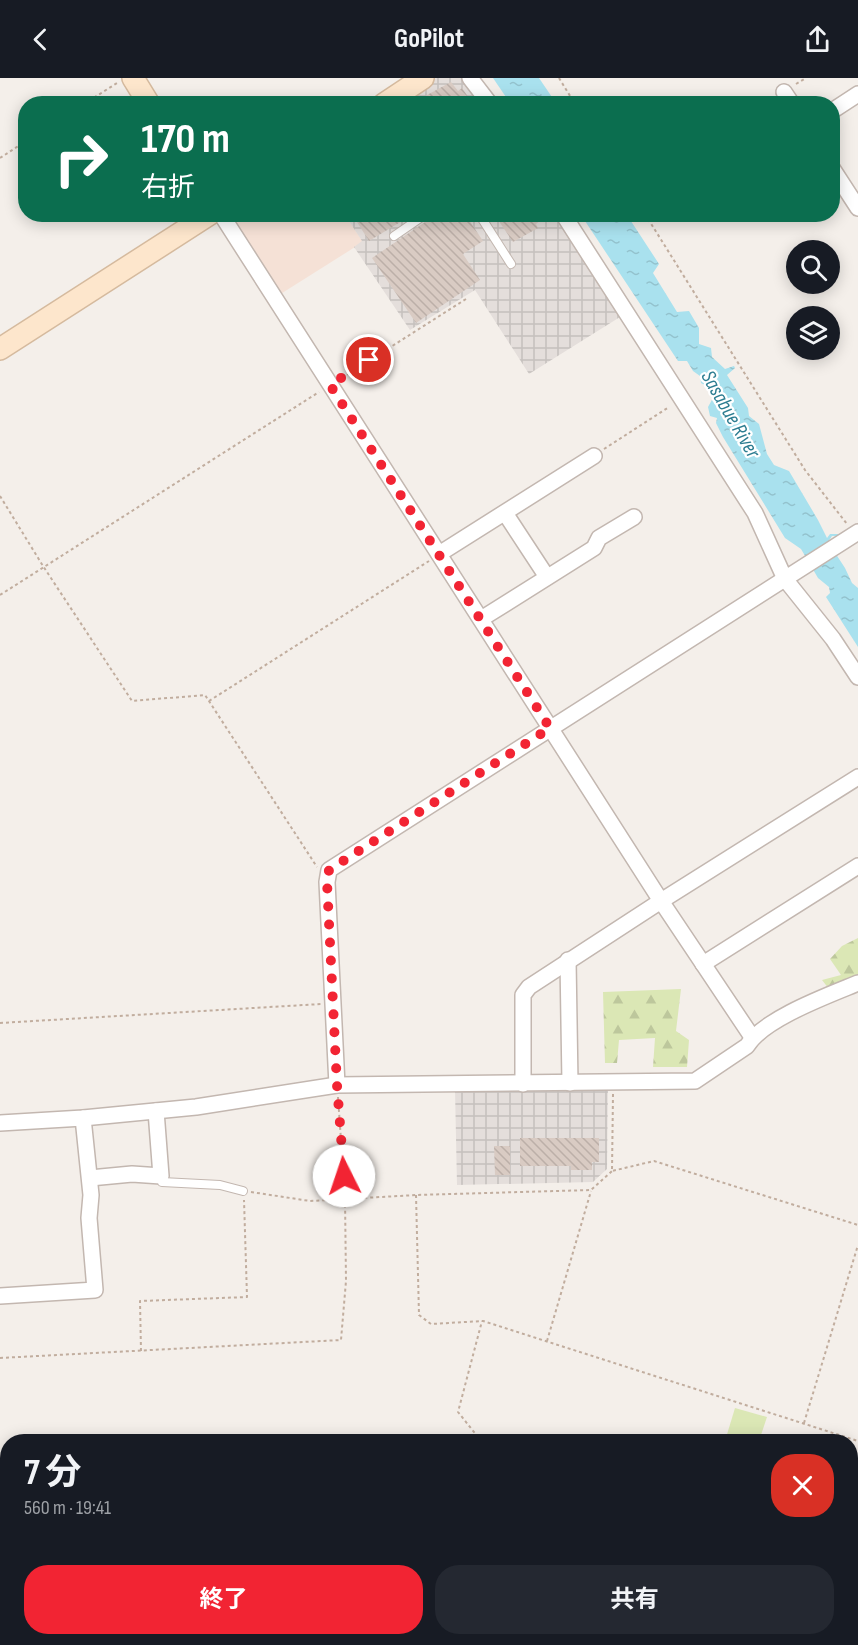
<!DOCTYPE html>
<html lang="ja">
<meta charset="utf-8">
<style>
body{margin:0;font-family:"Sofia Sans Condensed","Noto Sans JP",sans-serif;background:#242831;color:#f1f3f6;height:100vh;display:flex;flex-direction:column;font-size:22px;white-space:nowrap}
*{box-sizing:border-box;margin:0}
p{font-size:20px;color:#9ea1a6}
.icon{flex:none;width:33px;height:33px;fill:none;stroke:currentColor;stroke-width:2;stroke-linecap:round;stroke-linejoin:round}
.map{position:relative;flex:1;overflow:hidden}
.panel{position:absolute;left:0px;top:1356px;width:858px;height:212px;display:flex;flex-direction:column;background:#171b24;border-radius:24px 24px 0 0;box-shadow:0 3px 15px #0003}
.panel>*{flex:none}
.top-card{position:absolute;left:18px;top:18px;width:822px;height:126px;border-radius:24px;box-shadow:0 3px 15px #0003;background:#0b6e4f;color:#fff;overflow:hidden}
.buttons{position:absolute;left:786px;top:162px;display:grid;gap:12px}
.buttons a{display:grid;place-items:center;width:54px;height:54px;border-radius:50%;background:#171b24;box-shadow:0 3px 15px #0003;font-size:30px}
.pin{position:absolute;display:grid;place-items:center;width:51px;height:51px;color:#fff;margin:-26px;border:3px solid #fff;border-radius:50%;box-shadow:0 2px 6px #0007}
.me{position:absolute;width:66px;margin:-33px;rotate:356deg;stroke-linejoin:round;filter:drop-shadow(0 0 4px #0008)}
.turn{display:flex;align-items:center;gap:21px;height:126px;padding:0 24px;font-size:27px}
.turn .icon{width:78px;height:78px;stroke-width:2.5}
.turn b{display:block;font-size:42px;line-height:51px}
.round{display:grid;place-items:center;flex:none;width:63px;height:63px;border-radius:24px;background:#242831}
.head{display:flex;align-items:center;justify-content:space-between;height:102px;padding:0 24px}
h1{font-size:36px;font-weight:700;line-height:45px}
.action{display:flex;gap:12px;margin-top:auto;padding:12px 24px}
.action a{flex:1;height:69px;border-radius:24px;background:#f22433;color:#fff;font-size:24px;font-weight:700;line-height:69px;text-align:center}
.action a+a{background:#242831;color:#f1f3f6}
header{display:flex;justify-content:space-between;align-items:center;height:78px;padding:0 24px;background:#171b24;font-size:27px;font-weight:700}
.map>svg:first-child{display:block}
.commercial{fill:#f5e1d6}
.industrial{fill:url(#industrial-grid)}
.green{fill:#dbe7b5}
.forest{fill:url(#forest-firs)}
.water{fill:url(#water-ripples)}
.building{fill:url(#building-back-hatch)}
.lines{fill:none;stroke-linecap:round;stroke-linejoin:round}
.lane-casing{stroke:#c3b7b0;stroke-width:10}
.street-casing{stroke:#c3b7b0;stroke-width:18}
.secondary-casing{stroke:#d5ba9e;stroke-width:24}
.path{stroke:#c1ad9e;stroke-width:2;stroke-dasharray:3 3;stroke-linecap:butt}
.lane{stroke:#fff;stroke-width:8}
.street{stroke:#fff;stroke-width:15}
.secondary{stroke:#fde6cc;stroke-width:21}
.route{stroke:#f22433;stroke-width:10;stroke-dasharray:0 18}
.labels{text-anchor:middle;stroke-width:4.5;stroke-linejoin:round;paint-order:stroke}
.water-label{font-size:21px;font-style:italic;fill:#2d7d91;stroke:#fff}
</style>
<header><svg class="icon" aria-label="back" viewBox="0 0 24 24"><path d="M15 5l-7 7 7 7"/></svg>GoPilot<svg class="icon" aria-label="share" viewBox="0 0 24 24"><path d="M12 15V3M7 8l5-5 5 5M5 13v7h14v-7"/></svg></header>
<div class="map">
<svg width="858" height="1567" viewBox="0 0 858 1567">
<defs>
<pattern id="industrial-grid" width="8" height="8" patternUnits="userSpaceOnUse" patternTransform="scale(1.5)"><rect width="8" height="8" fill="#e4dedb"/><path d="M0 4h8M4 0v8" fill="none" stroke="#c5c0bd"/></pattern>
<pattern id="forest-firs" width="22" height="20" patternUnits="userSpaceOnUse" patternTransform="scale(1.5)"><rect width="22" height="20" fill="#dbe7b5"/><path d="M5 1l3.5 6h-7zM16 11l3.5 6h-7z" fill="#bdc79c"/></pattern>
<pattern id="water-ripples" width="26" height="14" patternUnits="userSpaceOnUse" patternTransform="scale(1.5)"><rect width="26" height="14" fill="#a9e1ee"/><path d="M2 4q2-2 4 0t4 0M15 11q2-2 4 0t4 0" fill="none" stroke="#93c2cd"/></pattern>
<pattern id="building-back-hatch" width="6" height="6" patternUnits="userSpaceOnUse" patternTransform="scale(1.5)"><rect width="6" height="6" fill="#d9cbc3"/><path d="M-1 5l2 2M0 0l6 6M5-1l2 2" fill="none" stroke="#bcafa8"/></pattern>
</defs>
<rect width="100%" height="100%" fill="#f4efea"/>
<path class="commercial" d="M 227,136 L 345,137 L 363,164 L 279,217 Z"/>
<g class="industrial">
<path d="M 436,0 L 465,0 L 484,26 L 396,26 Z"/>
<path d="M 345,137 L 558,137 L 620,239 L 529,296 L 475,212 L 410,252 L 354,169 L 362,163 Z"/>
<path d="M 608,1009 L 607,1091 L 593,1104 L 457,1107 L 455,1011 Z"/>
</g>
<g class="green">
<path d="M 735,1330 L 767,1339 L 759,1363 L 725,1363 Z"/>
<path d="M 7,1443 L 7,1495 L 2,1495 L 1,1444 Z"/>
</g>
<g class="forest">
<path d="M 858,860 L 858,900 L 829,911 L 822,902 L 841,897 L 830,881 L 842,868 Z"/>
<path d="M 681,911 L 676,953 L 689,962 L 687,989 L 653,989 L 655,960 L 619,962 L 617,985 L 605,985 L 603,914 Z"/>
<path d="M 385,1560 L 435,1560 L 437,1562 L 432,1567 L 393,1567 Z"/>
</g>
<g class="water">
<path d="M 493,0 L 539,0 L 556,25 L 510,25 Z"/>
<path d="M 581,137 L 627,137 L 659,186 L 653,195 L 677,234 L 689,233 L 699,250 L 699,266 L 711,270 L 712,279 L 725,291 L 734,288 L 735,290 L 727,297 L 748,330 L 749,338 L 759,346 L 767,376 L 774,387 L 789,393 L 818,442 L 827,460 L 830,456 L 840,456 L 844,453 L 846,454 L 839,458 L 832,458 L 828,464 L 845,490 L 852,505 L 858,510 L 858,569 L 826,519 L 830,515 L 829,509 L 818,500 L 801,471 L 785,460 L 723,359 L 716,345 L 717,340 L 710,338 L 708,329 L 713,320 L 710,310 L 701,305 L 700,298 L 693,293 L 687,283 L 678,283 Z"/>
</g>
<g class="building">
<path d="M 451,4 L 458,13 L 462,10 L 473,26 L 418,26 L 416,23 Z"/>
<path d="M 352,136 L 398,136 L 402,143 L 369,163 Z"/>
<path d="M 437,136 L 465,136 L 483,163 L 463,176 L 480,202 L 416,245 L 372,180 Z"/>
<path d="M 494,136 L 549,136 L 536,146 L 538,150 L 513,164 Z"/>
<path d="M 520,1060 L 599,1060 L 599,1084 L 592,1084 L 592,1092 L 571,1092 L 571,1088 L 520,1088 Z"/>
<path d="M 494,1068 L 510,1068 L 510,1097 L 495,1097 Z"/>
</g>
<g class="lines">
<defs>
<g id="lane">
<path d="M 479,136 L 511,186"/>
<path d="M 394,158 L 426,136"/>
<path d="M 161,1098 L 162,1104 L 220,1107 L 243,1113"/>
</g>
<g id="street">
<path d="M 470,0 L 490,26"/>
<path d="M 784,14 L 792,26"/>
<path d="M 832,33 L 858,16"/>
<path d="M 832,90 L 858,130"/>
<path d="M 221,136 L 661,823 L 752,959"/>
<path d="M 563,136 L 755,435 L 785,501 L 833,561 L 858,599"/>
<path d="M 505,435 L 547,499"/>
<path d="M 439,476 L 594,378"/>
<path d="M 481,541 L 594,470 L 599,460 L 634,439"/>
<path d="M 568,882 L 570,1005"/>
<path d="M 703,886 L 858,788"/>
<path d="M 523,1006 L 523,917 L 529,909 L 661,823 L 858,699"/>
<path d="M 337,1007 L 327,804 L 329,792 L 858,454"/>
<path d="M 0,1045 L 83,1040 L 196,1029 L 337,1007 L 695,1003 L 747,968 C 763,941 829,917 858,905"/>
<path d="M 90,1100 L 132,1096 L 161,1098 L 156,1033"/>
<path d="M 0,1218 L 95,1212 L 89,1140 L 91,1117 L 83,1040"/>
</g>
<g id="secondary">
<path d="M 133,0 L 149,26"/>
<path d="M 384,26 L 423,0"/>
<path d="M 0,271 L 210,136"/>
</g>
</defs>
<use href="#lane" class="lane-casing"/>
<use href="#street" class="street-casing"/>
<use href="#secondary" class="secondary-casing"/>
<g class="path">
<path d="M 559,0 L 575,26"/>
<path d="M 796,6 L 806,0"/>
<path d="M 84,26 L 117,5"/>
<path d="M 766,26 L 774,21"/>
<path d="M 0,80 L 26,63"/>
<path d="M 645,136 L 805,392 L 847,446"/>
<path d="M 342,300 L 466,221"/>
<path d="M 604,371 L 669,329"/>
<path d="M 0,418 L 43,488 L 132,623 L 205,617 L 317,789"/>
<path d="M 0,517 L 319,314"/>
<path d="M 209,623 L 429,483"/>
<path d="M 0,945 L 321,926"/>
<path d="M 613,1016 L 612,1093 L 654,1083 L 858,1147"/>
<path d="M 251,1114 L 310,1123 L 416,1117 L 591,1112 L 612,1093"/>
<path d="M 416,1117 L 419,1237 L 431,1246 L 483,1243 L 858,1363"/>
<path d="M 547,1263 L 591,1113"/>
<path d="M 141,1273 L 140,1223 L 247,1219 L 244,1122"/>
<path d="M 0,1280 L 341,1262 L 346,1203 L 345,1120 L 338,1019"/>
<path d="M 804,1345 L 858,1167"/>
<path d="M 482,1364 L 458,1334 L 482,1243"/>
<path d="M 0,1403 L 8,1404"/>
<path d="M 0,1500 L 8,1499"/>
<path d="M 149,1560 L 150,1567"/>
<path d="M 281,1560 L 288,1567"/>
<path d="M 567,1560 L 575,1567"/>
<path d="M 847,1560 L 858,1566"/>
<path d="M 240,1567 L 243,1560"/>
<path d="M 442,1567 L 449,1560"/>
</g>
<use href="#lane" class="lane"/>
<use href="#street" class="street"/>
<use href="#secondary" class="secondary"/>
</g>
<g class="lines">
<path class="route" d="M 344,1098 L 337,1007 L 327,804 L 329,792 L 550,650 L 330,307 L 369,282"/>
</g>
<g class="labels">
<g class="water-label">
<text transform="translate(731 336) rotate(60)" y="7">Sasabue River</text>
</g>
</g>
</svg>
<div class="buttons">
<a><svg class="icon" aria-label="search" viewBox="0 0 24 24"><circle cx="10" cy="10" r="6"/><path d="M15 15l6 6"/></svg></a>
<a><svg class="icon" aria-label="layers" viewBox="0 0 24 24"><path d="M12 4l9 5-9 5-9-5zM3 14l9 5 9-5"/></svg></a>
</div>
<div class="pin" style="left:369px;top:282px;background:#d93025"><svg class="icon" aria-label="arrive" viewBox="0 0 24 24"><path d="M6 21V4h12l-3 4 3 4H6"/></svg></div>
<svg class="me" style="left:344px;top:1098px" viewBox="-20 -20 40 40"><circle r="19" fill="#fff"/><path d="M0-13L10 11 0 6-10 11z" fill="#f22433"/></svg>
<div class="top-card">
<div class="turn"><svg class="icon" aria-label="right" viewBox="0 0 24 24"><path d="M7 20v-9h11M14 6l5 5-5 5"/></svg><div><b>170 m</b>右折</div></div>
</div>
<section class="panel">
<div class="head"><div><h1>7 分</h1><p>560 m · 19:41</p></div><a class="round" style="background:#d93025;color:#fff"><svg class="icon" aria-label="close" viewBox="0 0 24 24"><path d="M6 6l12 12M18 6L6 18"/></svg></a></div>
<div class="action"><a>終了</a><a>共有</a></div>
</section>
</div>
